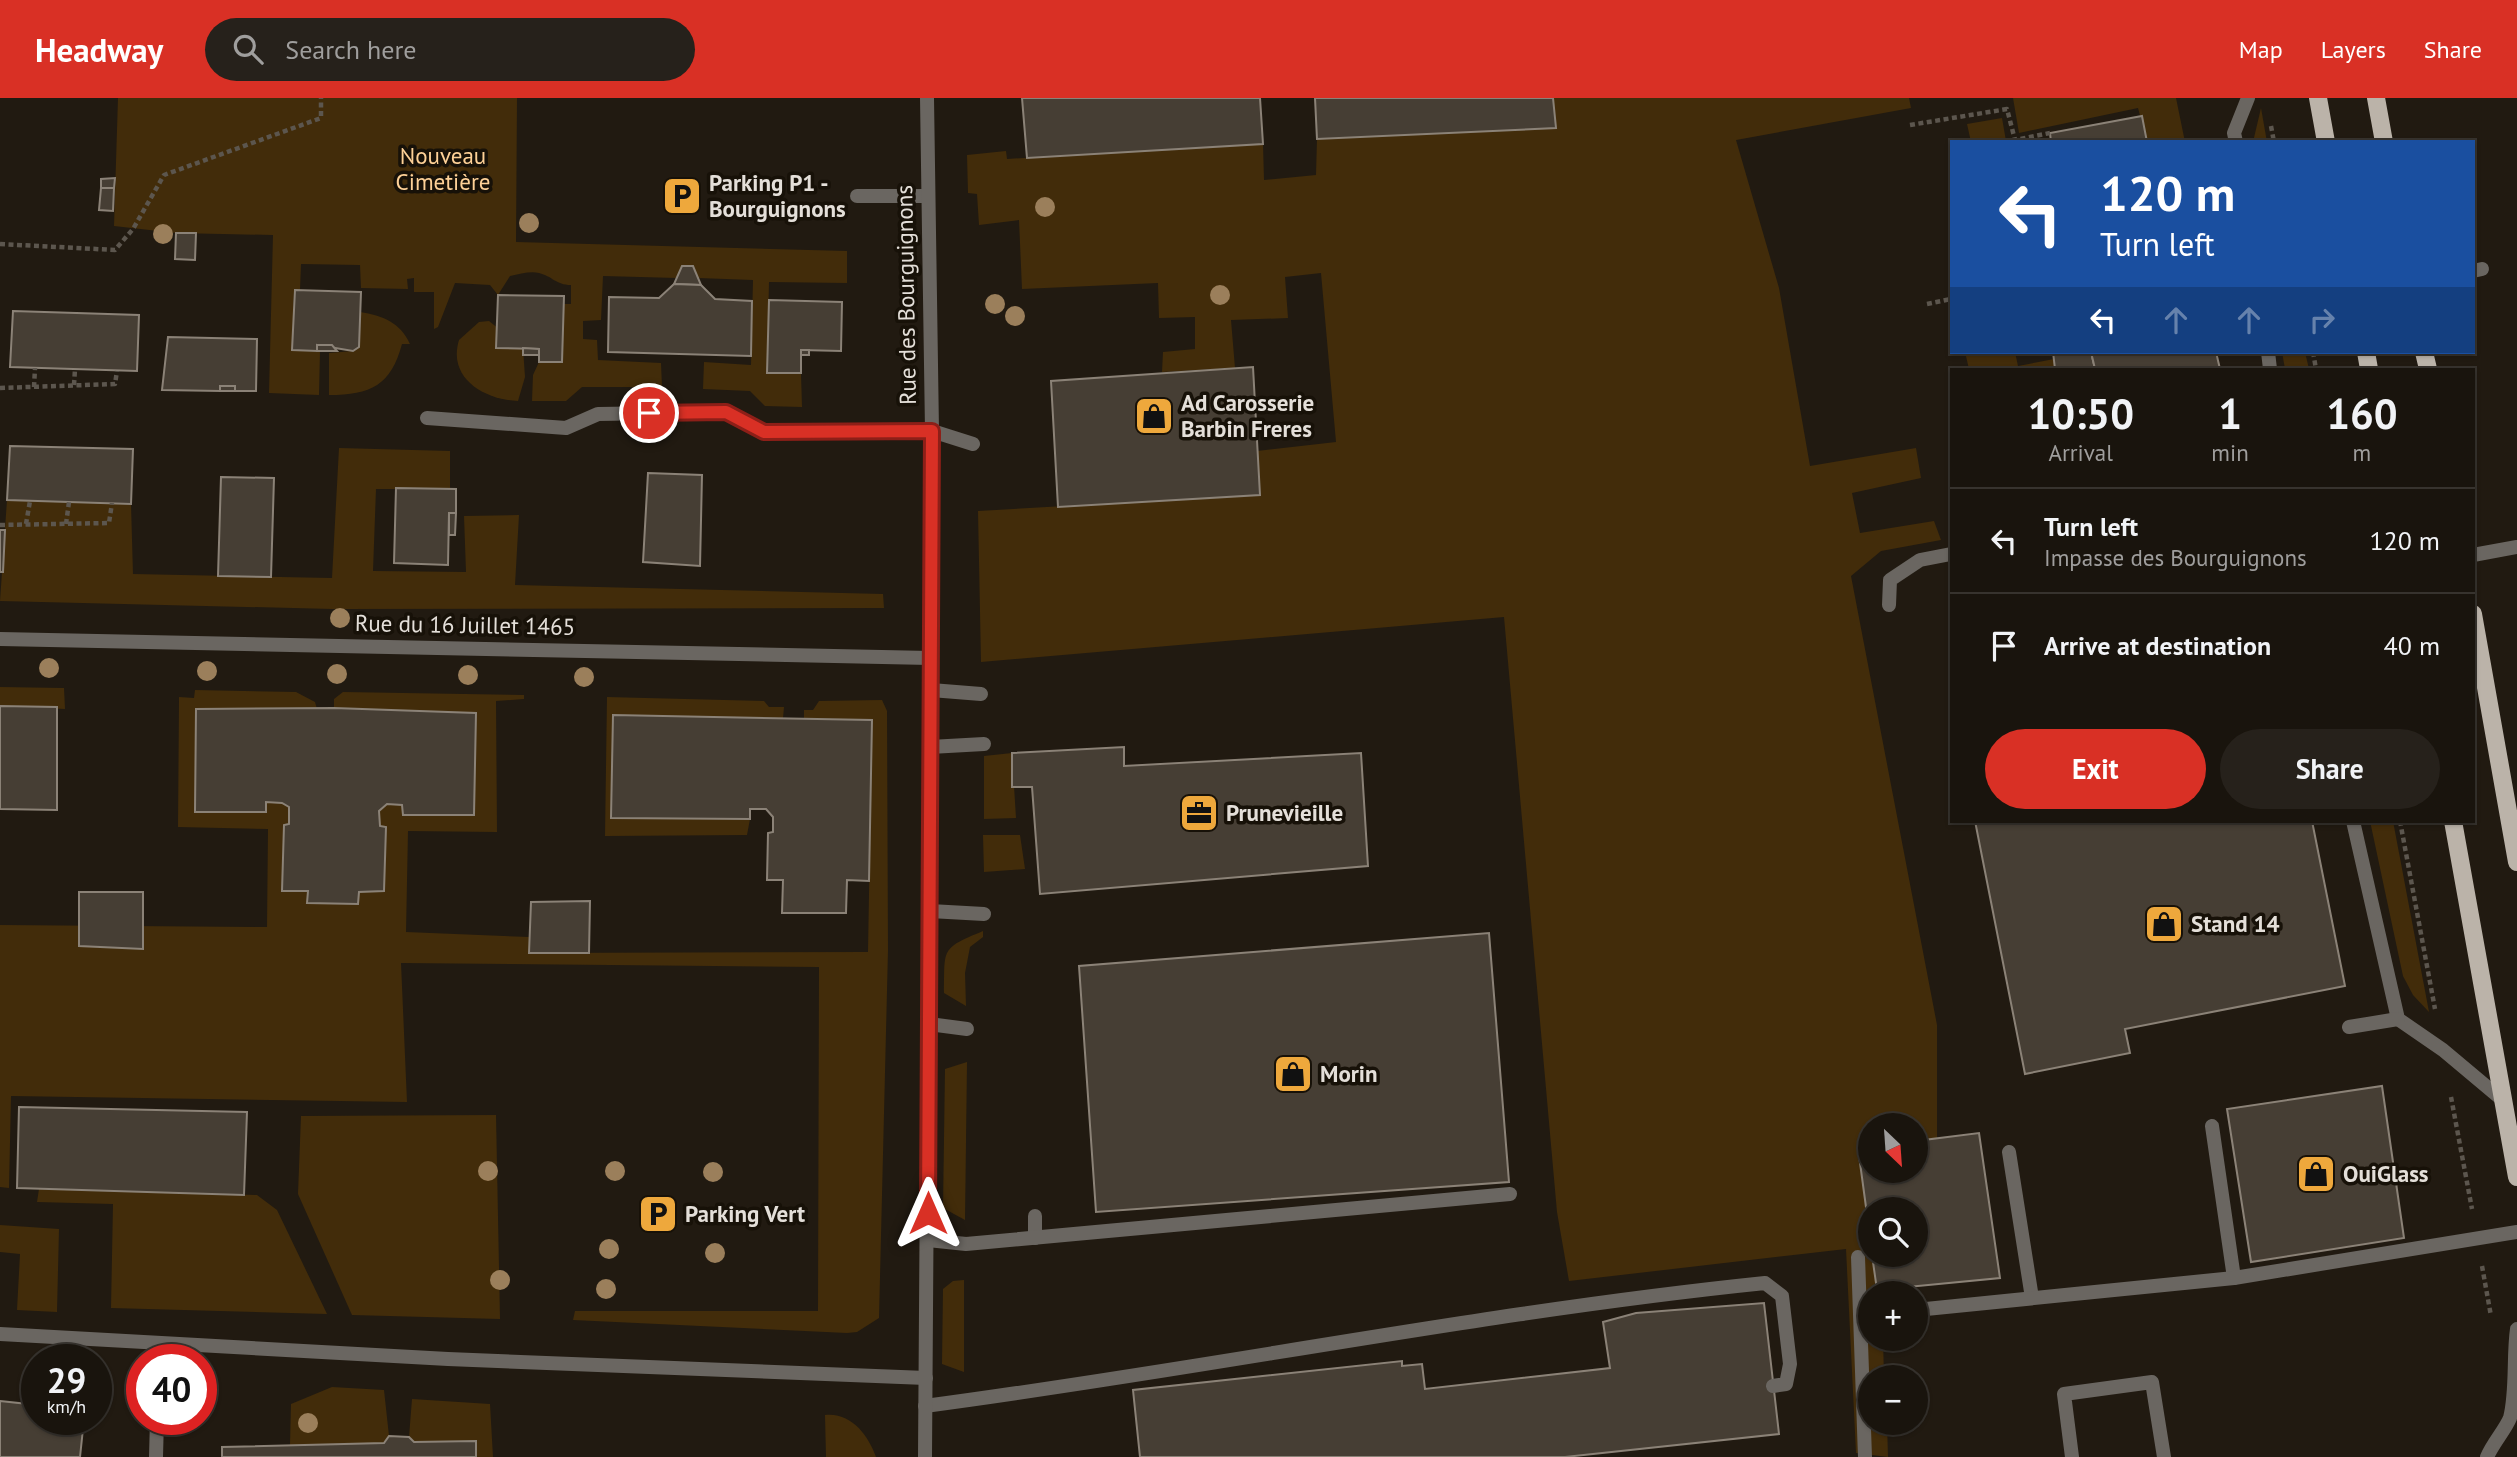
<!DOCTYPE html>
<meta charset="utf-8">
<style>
body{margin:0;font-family:"PT Sans",sans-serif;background:#26211b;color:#f1f3f6;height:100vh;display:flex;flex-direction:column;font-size:26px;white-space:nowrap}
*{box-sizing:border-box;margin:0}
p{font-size:23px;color:#9f9e9d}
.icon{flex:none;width:38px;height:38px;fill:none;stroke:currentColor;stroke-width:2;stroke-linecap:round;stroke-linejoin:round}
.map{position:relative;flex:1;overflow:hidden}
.sheet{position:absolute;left:1950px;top:270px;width:525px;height:455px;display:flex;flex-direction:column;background:#19140d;border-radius:0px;box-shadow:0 2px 5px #0004,0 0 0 2px #37332e}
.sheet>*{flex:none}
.banner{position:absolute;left:1950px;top:42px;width:525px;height:214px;border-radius:0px;box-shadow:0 2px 5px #0004,0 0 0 2px #37332e;background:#1a4fa0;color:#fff;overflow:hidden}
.needle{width:46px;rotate:155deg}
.tools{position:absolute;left:1858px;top:1015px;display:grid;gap:14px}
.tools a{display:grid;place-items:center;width:70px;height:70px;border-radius:50%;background:#19140d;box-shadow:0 2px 5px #0004,0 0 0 2px #37332e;font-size:35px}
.speed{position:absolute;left:21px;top:1246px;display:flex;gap:14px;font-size:35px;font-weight:700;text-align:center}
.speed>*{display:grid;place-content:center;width:91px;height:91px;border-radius:50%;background:#19140d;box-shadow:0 2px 5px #0004,0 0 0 2px #37332e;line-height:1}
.speed small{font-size:18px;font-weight:400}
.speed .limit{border:10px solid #d22;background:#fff;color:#111}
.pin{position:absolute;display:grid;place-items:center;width:60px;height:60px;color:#fff;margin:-30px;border:4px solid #fff;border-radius:50%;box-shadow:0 2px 7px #0007}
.me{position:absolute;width:77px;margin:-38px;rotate:0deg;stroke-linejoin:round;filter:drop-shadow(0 0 5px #0008)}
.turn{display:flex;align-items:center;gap:24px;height:147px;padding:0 35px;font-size:32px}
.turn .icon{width:91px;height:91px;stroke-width:2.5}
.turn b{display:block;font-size:49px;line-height:60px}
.lanes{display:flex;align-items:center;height:66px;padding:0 35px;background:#0003;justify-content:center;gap:35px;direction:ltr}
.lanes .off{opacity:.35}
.eta{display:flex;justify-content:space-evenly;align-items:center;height:119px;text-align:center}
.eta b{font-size:42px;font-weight:600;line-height:49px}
.primary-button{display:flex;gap:14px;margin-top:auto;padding:14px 35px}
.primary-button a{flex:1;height:80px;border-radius:42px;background:#d93025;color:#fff;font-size:28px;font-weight:600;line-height:80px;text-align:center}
.primary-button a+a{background:#26211b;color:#f1f3f6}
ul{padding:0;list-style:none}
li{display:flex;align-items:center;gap:21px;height:105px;padding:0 35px;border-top:2px solid #37332e}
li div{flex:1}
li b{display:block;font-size:26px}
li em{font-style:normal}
header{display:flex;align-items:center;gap:42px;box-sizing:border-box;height:98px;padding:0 35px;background:#d93025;color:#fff}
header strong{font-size:33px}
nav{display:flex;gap:38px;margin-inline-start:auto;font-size:24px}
.search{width:490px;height:63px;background:#26211b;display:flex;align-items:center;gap:18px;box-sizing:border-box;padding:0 24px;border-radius:38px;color:#9f9e9d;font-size:26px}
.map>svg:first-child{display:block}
.green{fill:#422c0a}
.building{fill:#463e34;stroke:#8b8277;stroke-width:2}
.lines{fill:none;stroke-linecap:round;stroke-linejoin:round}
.path{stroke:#5c564e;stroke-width:4.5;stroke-dasharray:5 3.5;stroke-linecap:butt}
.service{stroke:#6a6661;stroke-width:14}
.minor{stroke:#6a6661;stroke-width:14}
.tertiary{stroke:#6a6661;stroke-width:14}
.primary{stroke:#bbb3a9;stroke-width:18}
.tree{fill:#9b7f5b}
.route-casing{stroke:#8d1f18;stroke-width:18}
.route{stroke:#d93025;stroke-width:12}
.labels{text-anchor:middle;stroke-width:7;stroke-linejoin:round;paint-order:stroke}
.park-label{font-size:23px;fill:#fed197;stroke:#171108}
.poi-label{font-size:23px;font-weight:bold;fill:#e4dfd9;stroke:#171108;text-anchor:start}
.street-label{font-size:23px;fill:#e4dfd9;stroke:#171108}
</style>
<header>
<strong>Headway</strong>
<div class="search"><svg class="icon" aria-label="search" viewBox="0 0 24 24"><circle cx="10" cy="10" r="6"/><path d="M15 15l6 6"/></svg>Search here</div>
<nav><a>Map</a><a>Layers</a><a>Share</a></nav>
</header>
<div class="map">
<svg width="2517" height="1359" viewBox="0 0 2517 1359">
<rect width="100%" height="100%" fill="#211a11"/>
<g class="green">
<path d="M 118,0 L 517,0 L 516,144 L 847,153 L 847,185 L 769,184 L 767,274 L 801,275 L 802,309 L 765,308 L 750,293 L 703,291 L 704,264 L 751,267 L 753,182 L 698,180 L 693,168 L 683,168 L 677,180 L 603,178 L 601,222 L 583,223 L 583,241 L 597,242 L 598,262 L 661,265 L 662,289 L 582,289 L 566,303 L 532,303 L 533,277 L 539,264 L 562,264 L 564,206 L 571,206 L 571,187 C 556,187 552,178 539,175 C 530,173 520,176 510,178 L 498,197 L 490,187 L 455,185 L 438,229 L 434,231 L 434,194 L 414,194 L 414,180 L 407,181 L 408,191 L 361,190 L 360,167 L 301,166 L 300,192 L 294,194 L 292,251 L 320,253 L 319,297 L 269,295 L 273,137 L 176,135 L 114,128 Z"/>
<path d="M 1553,0 L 1909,0 L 1911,10 L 1736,42 L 1779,190 L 1810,368 L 1916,350 L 1921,380 L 1852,395 L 1860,435 L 1934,423 L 1941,442 L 1881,453 L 1851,478 L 1937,927 L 1937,1040 L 1916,1043 L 1916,1027 L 1871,1027 L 1871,1048 L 1858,1050 L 1877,1195 L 1871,1195 L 1871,1241 L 1883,1241 L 1884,1279 L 1871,1279 L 1871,1325 L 1887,1325 L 1888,1359 L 1856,1355 L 1846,1151 L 1569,1183 L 1557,1114 L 1504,519 L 981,564 L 978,413 L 1259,397 L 1257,353 L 1336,344 L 1321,175 L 1285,179 L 1288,220 L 1231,222 L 1235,270 L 1162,274 L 1163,254 L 1195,251 L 1195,219 L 1159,220 L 1158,185 L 1022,191 L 1019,122 L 979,127 L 977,96 L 968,95 L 967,57 L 1006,53 L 1007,61 L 1263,46 L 1264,82 L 1316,77 L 1317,41 L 1556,30 Z"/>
<path d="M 2013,0 L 2176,0 L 2185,44 L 2147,44 L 2138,10 L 2019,35 Z"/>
<path d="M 2261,10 L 2267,44 L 2253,44 Z"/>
<path d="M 2002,20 L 2006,43 L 2015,44 L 1971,44 L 1967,26 Z"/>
<path d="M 360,214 C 383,218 400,224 410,246 L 402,246 C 391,287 371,297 329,297 L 329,255 L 353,253 L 359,249 Z"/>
<path d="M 489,223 L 523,250 L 525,279 L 518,303 C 486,302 447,281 459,242 L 479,224 Z"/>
<path d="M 1965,254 L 2015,254 L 2018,268 L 2054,261 L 2055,271 L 1969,271 Z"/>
<path d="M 2282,254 L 2305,254 L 2309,271 L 2285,271 Z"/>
<path d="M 339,350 L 450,353 L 450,391 L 376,391 L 373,473 L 466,474 L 464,418 L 519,417 L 515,487 L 883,496 L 884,510 L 333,511 L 0,503 L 7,402 L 131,406 L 133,476 L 332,480 Z"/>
<path d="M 0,589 L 64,590 L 65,611 L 0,608 Z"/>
<path d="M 195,592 L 296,594 L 315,604 L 317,611 L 197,611 L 195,713 L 265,714 L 266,704 L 282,705 L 289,709 L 289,726 L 284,728 L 283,793 L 308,793 L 308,805 L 358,806 L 359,794 L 384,792 L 386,729 L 380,728 L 379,713 L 387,706 L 402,707 L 403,717 L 474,717 L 476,615 L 334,610 L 334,601 L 343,594 L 524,597 L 524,601 L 496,603 L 497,734 L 408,733 L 406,834 L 529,839 L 529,855 L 868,854 L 872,622 L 804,620 L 804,612 L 813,612 L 819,603 L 882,602 L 887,613 L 888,852 L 879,1220 L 857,1234 L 847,1235 L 573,1222 L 575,1213 L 818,1213 L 819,869 L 401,865 L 407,1004 L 11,998 L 9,1090 L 0,1089 L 0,827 L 267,829 L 268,731 L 178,729 L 179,603 L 179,599 L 194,600 Z"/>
<path d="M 607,599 L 764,603 L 769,609 L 784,609 L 783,620 L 613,617 L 611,720 L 750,721 L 747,737 L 605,738 Z"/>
<path d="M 1012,655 L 1016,720 L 984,721 L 984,658 Z"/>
<path d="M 2370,723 L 2393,723 L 2429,914 L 2413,897 L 2403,878 Z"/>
<path d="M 983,737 L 1020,737 L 1025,771 L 984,774 Z"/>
<path d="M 983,833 L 983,839 L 970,849 L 965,875 L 966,908 L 944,895 C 945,850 940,851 983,833 Z"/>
<path d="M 967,964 L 965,1122 L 943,1110 L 945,971 Z"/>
<path d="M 496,1017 L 500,1221 L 352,1217 L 298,1096 L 301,1018 Z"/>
<path d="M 39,1091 L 257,1097 L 277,1112 L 327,1216 L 111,1210 L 113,1106 L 37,1104 Z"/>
<path d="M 0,1127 L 59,1131 L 57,1214 L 17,1212 L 20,1156 L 0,1154 Z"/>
<path d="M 964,1182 L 964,1274 L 942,1266 L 943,1191 L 953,1183 Z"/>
<path d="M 332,1289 L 384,1292 L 389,1338 L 384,1345 L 290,1347 L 291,1306 Z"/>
<path d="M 412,1301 L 490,1306 L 493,1359 L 476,1359 L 475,1343 L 414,1344 L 409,1339 Z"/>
<path d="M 825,1317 C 851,1314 868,1337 876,1359 L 826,1359 Z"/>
</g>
<g class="building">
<path d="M 1022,0 L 1260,0 L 1263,46 L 1027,60 Z"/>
<path d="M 1315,0 L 1553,0 L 1556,30 L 1317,41 Z"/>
<path d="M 2142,18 L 2147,44 L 2051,44 L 2050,35 Z"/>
<path d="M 115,80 L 114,90 L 101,90 L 101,81 Z"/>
<path d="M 101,90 L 114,90 L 113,113 L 99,112 Z"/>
<path d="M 176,135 L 196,135 L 195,162 L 175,161 Z"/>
<path d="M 682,168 L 693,168 L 701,187 L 674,186 Z"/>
<path d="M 674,186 L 701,187 L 715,201 L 752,203 L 751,258 L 608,254 L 609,199 L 659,200 Z"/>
<path d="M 295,192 L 361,194 L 359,249 L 353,253 L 317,247 L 317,253 L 292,252 Z"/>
<path d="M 498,197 L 564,198 L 562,264 L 539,264 L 539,251 L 496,250 Z"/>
<path d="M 769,202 L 842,204 L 841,253 L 801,252 L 801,275 L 767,275 Z"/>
<path d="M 13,213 L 139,217 L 137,273 L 10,269 Z"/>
<path d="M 168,239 L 257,241 L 256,293 L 235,293 L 235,288 L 220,288 L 220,293 L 162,292 Z"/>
<path d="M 317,247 L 332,247 L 337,253 L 317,253 Z"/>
<path d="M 523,250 L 539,251 L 539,257 L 523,257 Z"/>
<rect x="801" y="252" width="8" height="5"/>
<path d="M 2053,254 L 2091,254 L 2095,271 L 2055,271 Z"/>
<path d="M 2091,254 L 2216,254 L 2220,271 L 2095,271 Z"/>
<path d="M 1253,269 L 1260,397 L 1058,409 L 1051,283 Z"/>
<rect x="220" y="288" width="15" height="5"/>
<path d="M 10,348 L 133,351 L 131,406 L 7,402 Z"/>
<path d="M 648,375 L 702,377 L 700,468 L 643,464 Z"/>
<path d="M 221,379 L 274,380 L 271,479 L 218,478 Z"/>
<path d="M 396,390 L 456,391 L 456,415 L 449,415 L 448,467 L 394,465 Z"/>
<path d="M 449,415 L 456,415 L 455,437 L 449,437 Z"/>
<path d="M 0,432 L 5,432 L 3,474 L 0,474 Z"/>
<path d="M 0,608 L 57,609 L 57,712 L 0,711 Z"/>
<path d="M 334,610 L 476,615 L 474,717 L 403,717 L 402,707 L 387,706 L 379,713 L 380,728 L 386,729 L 384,793 L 359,794 L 358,806 L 307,805 L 308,793 L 282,793 L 284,727 L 289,726 L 289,709 L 282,705 L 266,704 L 266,714 L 195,714 L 196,611 Z"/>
<path d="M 613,617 L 872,622 L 869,783 L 847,782 L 846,815 L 782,815 L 783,782 L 767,782 L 768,735 L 773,734 L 773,719 L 766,711 L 750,711 L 750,721 L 611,720 Z"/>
<path d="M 1124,649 L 1124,668 L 1361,655 L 1368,768 L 1040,796 L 1032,689 L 1012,689 L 1012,655 Z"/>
<path d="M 1975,723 L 2312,723 L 2345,888 L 2125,931 L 2130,955 L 2025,976 Z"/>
<path d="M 79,794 L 143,794 L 143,851 L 79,848 Z"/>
<path d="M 590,803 L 589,855 L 529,855 L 531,804 Z"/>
<path d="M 1489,835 L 1509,1084 L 1096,1114 L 1079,868 Z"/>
<path d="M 2382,988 L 2404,1140 L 2251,1164 L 2227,1011 Z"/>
<path d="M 19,1009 L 247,1014 L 244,1097 L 17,1090 Z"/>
<path d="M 1979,1035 L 2000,1180 L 1877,1192 L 1872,1157 L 1916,1157 L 1916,1111 L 1871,1111 L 1871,1146 L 1858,1050 L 1871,1048 L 1871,1073 L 1916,1073 L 1916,1043 Z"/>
<path d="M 1764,1205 L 1779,1336 L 1565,1359 L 1140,1359 L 1133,1292 L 1402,1263 L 1402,1268 L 1422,1266 L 1425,1291 L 1610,1270 L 1603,1224 L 1636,1215 Z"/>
<path d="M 0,1303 L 37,1307 L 37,1321 L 84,1321 L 80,1359 L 0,1359 Z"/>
<path d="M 389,1338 L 409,1339 L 414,1344 L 476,1343 L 476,1359 L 222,1359 L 222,1349 L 384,1345 Z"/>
</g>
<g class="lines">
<g class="path">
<path d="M 1910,27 L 2007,11 L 2015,42 L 2050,35"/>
<path d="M 2271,28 L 2274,44"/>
<path d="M 0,146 L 115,152 L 133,131 L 164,77 L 321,20 L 321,0"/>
<path d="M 1927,206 L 1951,201"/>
<path d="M 2313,254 L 2316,271"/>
<path d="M 74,287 L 75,271"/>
<path d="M 34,289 L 35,270"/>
<path d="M 0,290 L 115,286 L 117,273"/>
<path d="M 26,426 L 30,403"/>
<path d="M 66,426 L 69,404"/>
<path d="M 0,427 L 109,425 L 112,405"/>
<path d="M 2400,723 L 2435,911"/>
<path d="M 2451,999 L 2472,1111"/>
<path d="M 2482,1168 L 2491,1218"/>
</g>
<g class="service">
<path d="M 2236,44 L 2234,35 L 2248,0"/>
<path d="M 857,98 L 927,98"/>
<path d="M 2473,173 L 2482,171"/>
<path d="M 2268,254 L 2270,271"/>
<path d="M 427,320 L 566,330 L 598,316 L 726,314 L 764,334 L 932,333 L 973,346"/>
<path d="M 2473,457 L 2517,449"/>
<path d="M 1889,507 L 1890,482 L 1920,462 L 1951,456"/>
<path d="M 931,592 L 981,596"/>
<path d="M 930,649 L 984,646"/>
<path d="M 2353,723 L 2398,921 L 2443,952 L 2505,1004"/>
<path d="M 930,813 L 984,816"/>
<path d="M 929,926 L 967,931"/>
<path d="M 2349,929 L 2398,921"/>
<path d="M 2212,1028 L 2234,1180"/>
<path d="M 2009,1054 L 2032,1200"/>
<path d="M 1035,1118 L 1035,1140"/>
<path d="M 928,1142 L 966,1146 L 1510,1096"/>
<path d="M 1858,1159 L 1865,1359"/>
<path d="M 1916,1212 L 2234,1180 L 2517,1134"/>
<path d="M 0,1236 L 448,1261 L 926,1280"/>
<path d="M 158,1262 L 158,1245"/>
<path d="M 925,1308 C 1206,1271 1483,1214 1765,1185 L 1782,1198 L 1790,1266 L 1786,1286 L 1773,1288"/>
<path d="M 156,1359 L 157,1321"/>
<path d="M 2072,1359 L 2064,1296 L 2152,1284 L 2164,1359"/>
</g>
<g class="minor">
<path d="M 0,541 L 930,560"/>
<path d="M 2487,1359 C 2493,1345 2505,1332 2510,1320 C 2517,1293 2513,1259 2517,1231"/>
</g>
<path class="tertiary" d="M 925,1359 L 932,333 L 927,0"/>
<g class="primary">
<path d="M 2318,0 L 2326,44"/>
<path d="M 2376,0 L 2384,44"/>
<path d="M 2366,254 L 2369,271"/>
<path d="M 2424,254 L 2428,271"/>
<path d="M 2473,516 L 2517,764"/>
<path d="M 2453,723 L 2517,1079"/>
</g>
</g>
<g class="tree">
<circle cx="1045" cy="109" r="10"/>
<circle cx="529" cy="125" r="10"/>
<circle cx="163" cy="136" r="10"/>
<circle cx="1220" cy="197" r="10"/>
<circle cx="995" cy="206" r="10"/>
<circle cx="1015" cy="218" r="10"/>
<circle cx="340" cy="520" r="10"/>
<circle cx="49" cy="570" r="10"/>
<circle cx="207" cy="573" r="10"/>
<circle cx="337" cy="576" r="10"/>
<circle cx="468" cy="577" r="10"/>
<circle cx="584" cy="579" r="10"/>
<circle cx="488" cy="1073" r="10"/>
<circle cx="615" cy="1073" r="10"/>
<circle cx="713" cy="1074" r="10"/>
<circle cx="609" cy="1151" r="10"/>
<circle cx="715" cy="1155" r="10"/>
<circle cx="500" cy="1182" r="10"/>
<circle cx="606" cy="1191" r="10"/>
<circle cx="308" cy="1325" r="10"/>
</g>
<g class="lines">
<defs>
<path id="route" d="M 649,315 L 726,314 L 764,334 L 932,333 L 928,1115"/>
</defs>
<use href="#route" class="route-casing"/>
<use href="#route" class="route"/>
</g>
<defs>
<symbol id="parking-square" viewBox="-11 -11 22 22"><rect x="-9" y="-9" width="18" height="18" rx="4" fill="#eea83c" stroke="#171108"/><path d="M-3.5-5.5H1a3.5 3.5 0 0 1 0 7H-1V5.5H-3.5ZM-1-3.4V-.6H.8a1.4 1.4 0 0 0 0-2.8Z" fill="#111"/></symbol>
<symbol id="shop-square" viewBox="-11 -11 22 22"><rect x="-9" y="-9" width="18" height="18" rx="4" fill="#eea83c" stroke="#171108"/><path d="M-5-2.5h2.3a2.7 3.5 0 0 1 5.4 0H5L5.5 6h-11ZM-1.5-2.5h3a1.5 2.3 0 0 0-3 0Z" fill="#111"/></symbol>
<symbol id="office-square" viewBox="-11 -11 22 22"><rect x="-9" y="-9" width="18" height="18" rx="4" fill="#eea83c" stroke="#171108"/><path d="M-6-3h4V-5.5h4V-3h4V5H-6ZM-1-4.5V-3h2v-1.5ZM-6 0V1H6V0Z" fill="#111"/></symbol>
</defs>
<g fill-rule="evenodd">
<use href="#parking-square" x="660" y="76" width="44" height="44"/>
<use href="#shop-square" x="1132" y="296" width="44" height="44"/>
<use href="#office-square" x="1177" y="693" width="44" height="44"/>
<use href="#shop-square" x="2142" y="804" width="44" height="44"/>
<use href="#shop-square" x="1271" y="954" width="44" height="44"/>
<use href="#shop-square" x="2294" y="1054" width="44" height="44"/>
<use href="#parking-square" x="636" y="1094" width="44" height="44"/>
</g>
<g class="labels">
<g class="park-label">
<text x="443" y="66">Nouveau<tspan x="443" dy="26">Cimetière</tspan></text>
</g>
<g class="poi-label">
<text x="709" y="93">Parking P1 -<tspan x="709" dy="26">Bourguignons</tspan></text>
<text x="1181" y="313">Ad Carosserie<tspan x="1181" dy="26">Barbin Freres</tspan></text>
<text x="1226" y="723">Prunevieille</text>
<text x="2191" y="834">Stand 14</text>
<text x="1320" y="984">Morin</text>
<text x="2343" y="1084">OuiGlass</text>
<text x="685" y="1124">Parking Vert</text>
</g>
<g class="street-label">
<text transform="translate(906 197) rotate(-91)" y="8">Rue des Bourguignons</text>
<text transform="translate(465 527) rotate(1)" y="8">Rue du 16 Juillet 1465</text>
</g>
</g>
</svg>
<div class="tools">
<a><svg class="needle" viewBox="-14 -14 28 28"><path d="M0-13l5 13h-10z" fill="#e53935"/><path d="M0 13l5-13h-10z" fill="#9f9e9d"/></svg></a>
<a><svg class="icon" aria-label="search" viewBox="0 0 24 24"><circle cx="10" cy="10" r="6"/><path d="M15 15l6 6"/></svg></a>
<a>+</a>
<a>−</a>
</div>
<div class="speed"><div>29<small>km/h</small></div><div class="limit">40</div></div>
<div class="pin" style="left:649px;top:315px;background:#d93025"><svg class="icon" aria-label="arrive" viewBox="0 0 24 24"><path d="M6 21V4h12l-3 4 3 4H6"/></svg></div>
<svg class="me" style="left:928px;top:1115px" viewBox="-20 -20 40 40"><path d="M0-17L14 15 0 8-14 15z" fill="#d93025" stroke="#fff" stroke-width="4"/></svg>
<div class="banner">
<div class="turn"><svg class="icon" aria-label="left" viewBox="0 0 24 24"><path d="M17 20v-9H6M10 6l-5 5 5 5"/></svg><div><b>120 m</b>Turn left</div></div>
<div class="lanes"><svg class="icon" aria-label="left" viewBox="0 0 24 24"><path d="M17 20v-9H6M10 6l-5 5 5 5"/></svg><svg class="icon off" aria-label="ahead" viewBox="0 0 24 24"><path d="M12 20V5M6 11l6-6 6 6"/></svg><svg class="icon off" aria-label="ahead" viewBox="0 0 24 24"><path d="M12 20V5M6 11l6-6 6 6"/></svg><svg class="icon off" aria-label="right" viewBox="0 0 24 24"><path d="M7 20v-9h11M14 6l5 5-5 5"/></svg></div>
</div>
<section class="sheet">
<div class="eta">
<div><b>10:50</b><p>Arrival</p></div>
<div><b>1</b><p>min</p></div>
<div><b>160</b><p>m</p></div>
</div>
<ul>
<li><svg class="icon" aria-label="left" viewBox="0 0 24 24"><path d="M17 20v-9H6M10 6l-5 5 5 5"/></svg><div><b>Turn left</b><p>Impasse des Bourguignons</p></div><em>120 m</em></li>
<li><svg class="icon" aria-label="arrive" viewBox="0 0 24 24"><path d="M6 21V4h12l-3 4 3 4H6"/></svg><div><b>Arrive at destination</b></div><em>40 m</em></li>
</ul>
<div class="primary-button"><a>Exit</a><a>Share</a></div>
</section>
</div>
